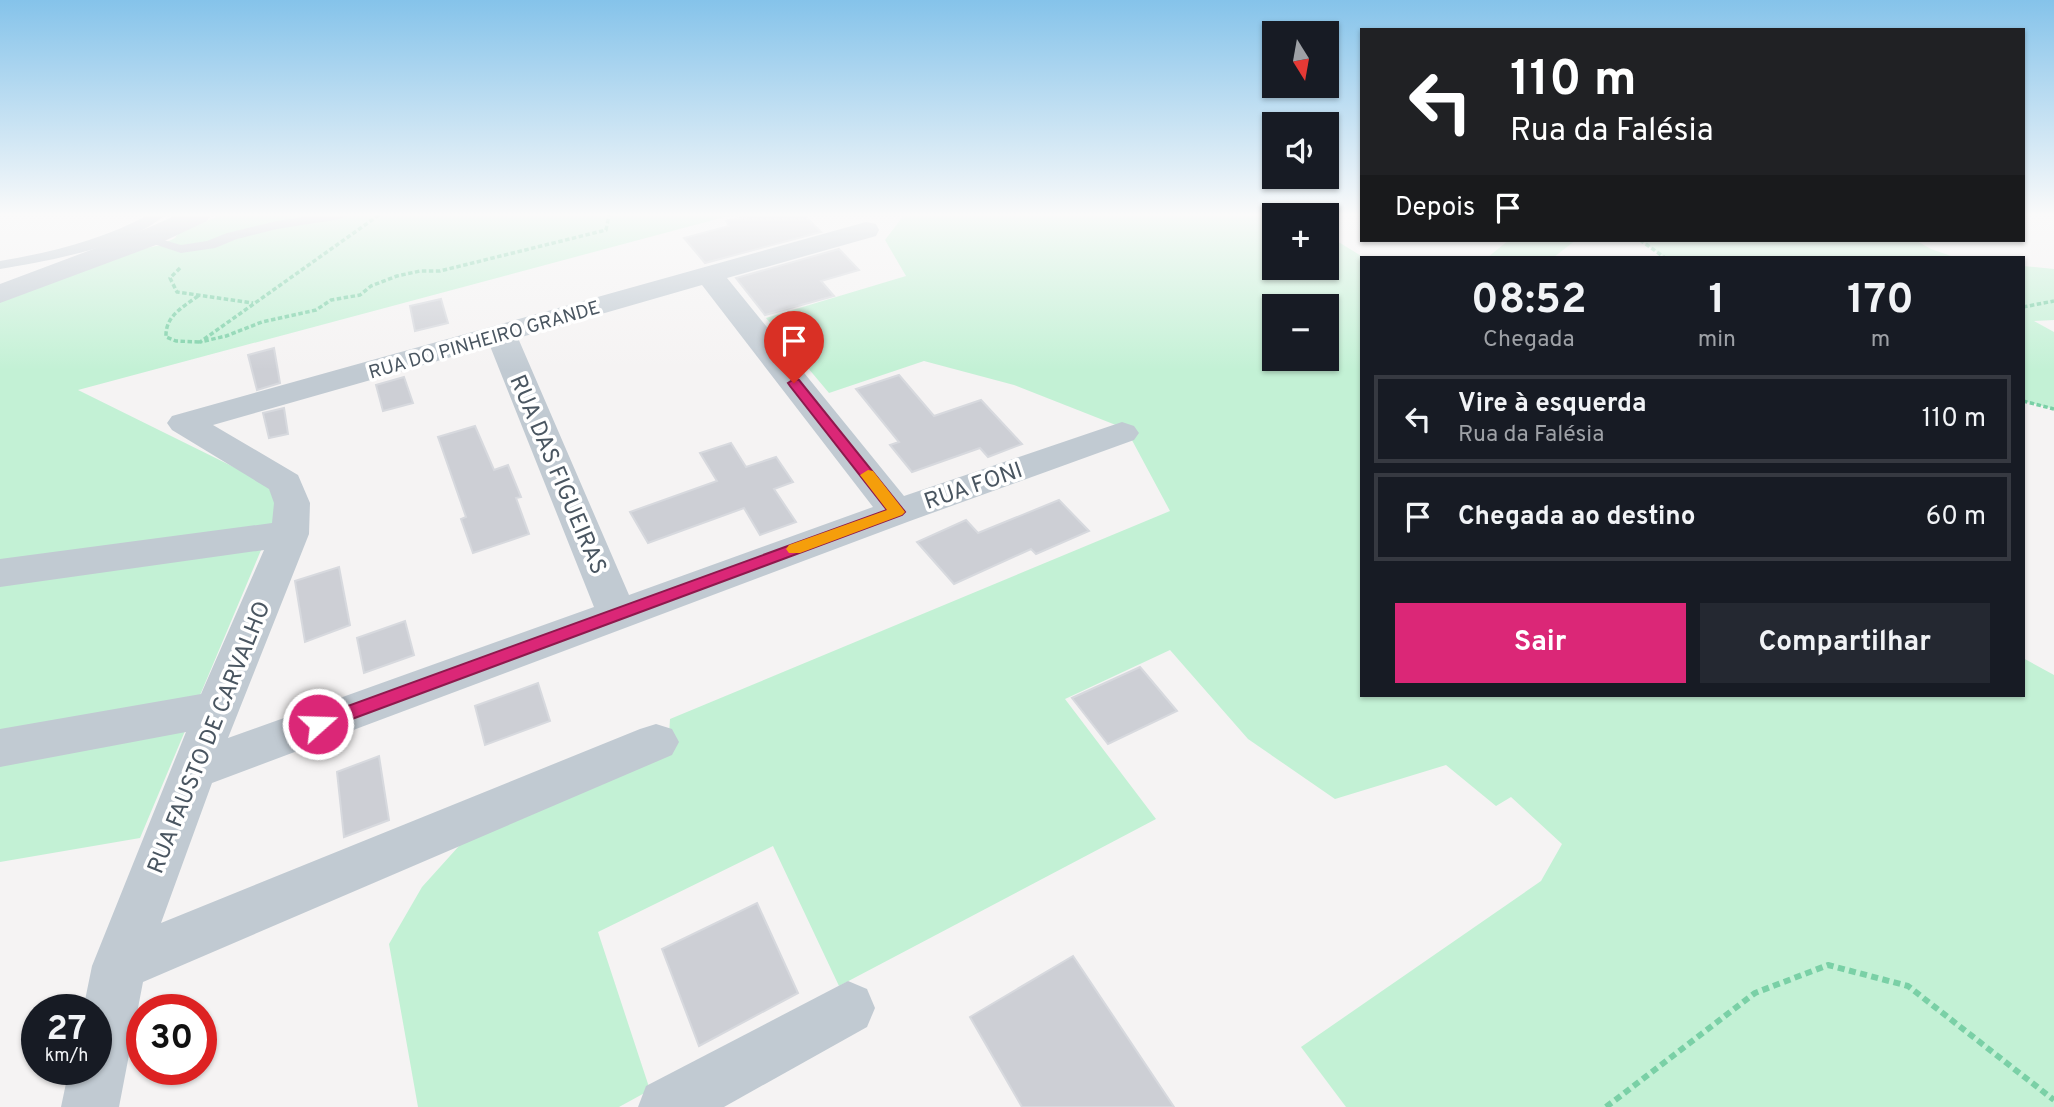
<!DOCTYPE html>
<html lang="pt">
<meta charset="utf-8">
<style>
body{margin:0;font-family:Overpass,sans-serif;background:#242831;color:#f1f3f6;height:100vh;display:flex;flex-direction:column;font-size:26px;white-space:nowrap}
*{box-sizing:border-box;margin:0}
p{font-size:23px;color:#9ea1a6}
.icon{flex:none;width:38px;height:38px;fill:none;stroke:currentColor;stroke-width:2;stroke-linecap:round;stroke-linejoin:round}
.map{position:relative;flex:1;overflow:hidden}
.drawer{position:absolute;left:1360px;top:256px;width:665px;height:441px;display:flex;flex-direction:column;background:#171b24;border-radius:0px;box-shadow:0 2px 5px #0004}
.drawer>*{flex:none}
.banner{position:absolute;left:1360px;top:28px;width:665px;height:214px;border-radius:0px;box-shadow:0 2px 5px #0004;background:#202124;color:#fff;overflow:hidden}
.needle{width:46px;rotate:169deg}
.tools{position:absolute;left:1262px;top:21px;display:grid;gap:14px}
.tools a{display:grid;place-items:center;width:77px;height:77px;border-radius:0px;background:#171b24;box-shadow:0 2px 5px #0004;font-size:35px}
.speed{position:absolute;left:21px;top:994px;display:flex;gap:14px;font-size:35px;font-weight:700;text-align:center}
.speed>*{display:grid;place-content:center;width:91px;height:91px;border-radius:50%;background:#171b24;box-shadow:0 2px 5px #0004;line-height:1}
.speed small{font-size:18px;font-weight:400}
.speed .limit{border:10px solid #d22;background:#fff;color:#111}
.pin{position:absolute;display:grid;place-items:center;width:60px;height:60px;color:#fff;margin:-72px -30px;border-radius:50% 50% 50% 0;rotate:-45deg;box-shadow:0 0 7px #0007}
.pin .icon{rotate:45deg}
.me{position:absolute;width:77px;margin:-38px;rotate:70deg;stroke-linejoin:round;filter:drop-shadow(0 0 5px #0008)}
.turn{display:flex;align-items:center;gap:24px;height:147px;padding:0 35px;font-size:32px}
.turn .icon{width:91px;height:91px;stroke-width:2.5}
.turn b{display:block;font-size:49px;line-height:60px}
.then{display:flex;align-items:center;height:66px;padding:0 35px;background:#0003;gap:14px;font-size:26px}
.eta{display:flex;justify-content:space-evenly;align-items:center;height:119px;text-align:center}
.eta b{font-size:42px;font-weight:700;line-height:49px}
.cta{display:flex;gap:14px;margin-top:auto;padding:14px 35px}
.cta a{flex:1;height:80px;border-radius:0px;background:#db2777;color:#fff;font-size:28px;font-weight:700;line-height:80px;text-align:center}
.cta a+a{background:#242831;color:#f1f3f6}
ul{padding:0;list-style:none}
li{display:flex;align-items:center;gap:21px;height:88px;margin:0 14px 10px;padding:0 21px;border:4px solid #363941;border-radius:0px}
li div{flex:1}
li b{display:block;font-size:26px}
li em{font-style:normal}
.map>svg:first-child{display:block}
.green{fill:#c3f1d5;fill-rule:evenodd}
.building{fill:#cdcfd5;stroke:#d7d9de;stroke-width:2}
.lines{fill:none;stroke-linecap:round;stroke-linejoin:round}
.path-far1{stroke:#7ad0a6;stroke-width:3.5;stroke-dasharray:4.5 2.5;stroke-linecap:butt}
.path{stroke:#7ad0a6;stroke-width:6;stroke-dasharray:7 4.5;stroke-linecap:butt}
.lane{fill:#c1cad2;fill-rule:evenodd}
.street{fill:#c1cad2;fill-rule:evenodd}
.route{fill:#db2777;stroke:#8e194d;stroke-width:2}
.slow{fill:#f59e0b}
.labels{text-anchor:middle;stroke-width:7;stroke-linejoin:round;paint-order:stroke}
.far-street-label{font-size:19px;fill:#4a5661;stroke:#fff}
.street-label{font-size:23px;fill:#4a5661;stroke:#fff}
</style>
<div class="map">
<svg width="2054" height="1107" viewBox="0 0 2054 1107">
<rect width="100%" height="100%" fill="#f5f3f3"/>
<g class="green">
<path d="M 222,215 L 732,215 L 78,390 L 268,484 L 280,505 L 140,838 L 0,862 L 0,300 L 137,250 L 161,245 L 175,238 L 180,231 Z"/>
<path d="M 904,215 L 1294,215 L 1274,215 L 1274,268 L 1326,268 L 1327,235 L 1363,257 L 1362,695 L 2023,695 L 2023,658 L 2054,675 L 2054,1107 L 1346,1107 L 1301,1047 L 1541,881 L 1562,844 L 1511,797 L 1496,806 L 1446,765 L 1335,799 L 1248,739 L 1170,650 L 1065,699 L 1156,819 L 839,986 L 773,846 L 598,932 L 650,1090 L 619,1107 L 418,1107 L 389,944 L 422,887 L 468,836 L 668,752 L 670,719 L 1170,511 L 1126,429 L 1014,385 L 924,361 L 829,393 L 766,318 L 906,276 L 885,240 ZM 1274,306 L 1326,306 L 1326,359 L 1274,359 Z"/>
<path d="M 1509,240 L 1576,240 L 1554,257 L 1488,257 Z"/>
<path d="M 1640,240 L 1915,240 L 1931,249 L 1954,257 L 1664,257 Z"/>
<path d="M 2023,266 L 2054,269 L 2054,320 L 2034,321 L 2054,332 L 2054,409 L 2023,401 Z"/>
</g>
<g class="building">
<path d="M 754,215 L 804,215 L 821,232 L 705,263 L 684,238 L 729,226 L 726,221 Z"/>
<path d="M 839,249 L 859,270 L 821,281 L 834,296 L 765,315 L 736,278 Z"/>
<path d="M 441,299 L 448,323 L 415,331 L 410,306 Z"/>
<path d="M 274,348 L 280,383 L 257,390 L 248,355 Z"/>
<path d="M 899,375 L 934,416 L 981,400 L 1022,444 L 988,457 L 980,448 L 912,472 L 890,445 L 899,442 L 856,389 Z"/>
<path d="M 404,377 L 413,403 L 383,411 L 376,385 Z"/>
<path d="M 284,408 L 288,434 L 269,438 L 263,413 Z"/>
<path d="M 475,426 L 494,470 L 508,465 L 521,497 L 516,498 L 529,534 L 473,553 L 461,519 L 466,517 L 438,437 Z"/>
<path d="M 731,443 L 746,467 L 776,457 L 793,482 L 774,489 L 796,522 L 760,535 L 744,508 L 648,543 L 630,512 L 717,481 L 700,453 Z"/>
<path d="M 1059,500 L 1089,531 L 1036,554 L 1031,549 L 954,584 L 917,542 L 966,520 L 978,533 Z"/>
<path d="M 339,567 L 350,625 L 305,642 L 295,581 Z"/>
<path d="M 405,621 L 414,655 L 364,673 L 357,638 Z"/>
<path d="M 1140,667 L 1177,711 L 1108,744 L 1072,698 Z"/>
<path d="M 538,683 L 550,721 L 485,745 L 475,706 Z"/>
<path d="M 379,756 L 389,820 L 344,837 L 337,772 Z"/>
<path d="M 757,903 L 798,993 L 699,1046 L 662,949 Z"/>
<path d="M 1073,956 L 1174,1107 L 1022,1107 L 970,1017 Z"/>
</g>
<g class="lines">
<g class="path-far1">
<path d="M 379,215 L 200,342 L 226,336 L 262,322 L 316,310 L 331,300 L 360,295 L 371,286 L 397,276 L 420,271 L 440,271 L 606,230 L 609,215"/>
<path d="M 1640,240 L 1664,257"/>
<path d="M 180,268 L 170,278 L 177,292 L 253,303"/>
<path d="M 198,296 C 183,307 165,316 166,337 L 176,341 L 200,342"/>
<path d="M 2023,307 L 2054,301"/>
<path d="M 2023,401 L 2054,409"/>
</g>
<path class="path" d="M 1606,1107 L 1755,993 L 1828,965 L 1908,986 L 2054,1100"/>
<g class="lane">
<path d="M 148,215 L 164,215 C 133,246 43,262 0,269 L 0,261 C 52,252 102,240 148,215 Z"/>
<path d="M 316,215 L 347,215 L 340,219 L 277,229 L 237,239 L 215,248 L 181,253 L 139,239 L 146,235 L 181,245 L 207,241 L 227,233 L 277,221 Z"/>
</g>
<g class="street">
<path d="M 177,215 L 211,215 L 207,221 L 156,245 L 0,303 L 0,284 L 136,233 Z"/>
<path d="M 866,222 L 876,224 L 879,230 L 876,236 L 727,278 L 904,496 L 1122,422 L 1134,426 L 1139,433 L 1134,440 L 910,521 L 212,783 L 161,923 L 640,729 L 656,724 L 672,729 L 679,742 L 672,755 L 143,982 L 119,1107 L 61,1107 L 69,1069 L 96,1069 L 96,1010 L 83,1010 L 92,966 L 186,732 L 0,767 L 0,729 L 201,694 L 264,550 L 0,587 L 0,559 L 272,523 L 274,503 L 269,489 L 172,430 L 167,423 L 172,416 ZM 702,285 L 873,507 L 629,595 L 518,338 ZM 490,346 L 594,607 L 228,738 L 309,534 L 310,503 L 298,475 L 213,425 Z"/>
<path d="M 848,981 L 867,989 L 875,1008 L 867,1027 L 724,1107 L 638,1107 L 646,1086 Z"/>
</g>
</g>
<linearGradient id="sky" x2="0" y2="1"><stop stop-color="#85c3ea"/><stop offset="0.58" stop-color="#fafafa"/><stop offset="1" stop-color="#fafafa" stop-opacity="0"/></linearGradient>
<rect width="2054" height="370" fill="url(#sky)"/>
<path class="route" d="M 794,379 L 799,380 L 902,508 L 905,512 L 902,515 L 325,729 L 318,732 L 312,729 L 309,724 L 312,719 L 887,510 L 790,386 L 788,383 Z"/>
<path class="slow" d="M 868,470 L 873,471 L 902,508 L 905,512 L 902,515 L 800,553 L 789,553 L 786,549 L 789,545 L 887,510 L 860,475 Z"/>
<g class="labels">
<g class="far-street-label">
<text transform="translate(484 339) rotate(-16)" y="7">RUA DO PINHEIRO GRANDE</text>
</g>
<g class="street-label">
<text transform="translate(559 474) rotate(67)" y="8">RUA DAS FIGUEIRAS</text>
<text transform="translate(973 485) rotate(-19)" y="8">RUA FONI</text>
<text transform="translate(208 737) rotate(-68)" y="8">RUA FAUSTO DE CARVALHO</text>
</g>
</g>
</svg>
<div class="tools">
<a><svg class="needle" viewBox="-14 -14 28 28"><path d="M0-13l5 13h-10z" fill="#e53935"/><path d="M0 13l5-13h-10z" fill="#9ea1a6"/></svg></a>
<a><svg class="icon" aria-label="sound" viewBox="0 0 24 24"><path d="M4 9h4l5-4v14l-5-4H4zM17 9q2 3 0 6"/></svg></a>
<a>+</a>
<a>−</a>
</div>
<div class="speed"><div>27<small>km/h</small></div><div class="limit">30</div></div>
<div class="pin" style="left:794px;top:383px;background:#d93025"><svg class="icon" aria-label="arrive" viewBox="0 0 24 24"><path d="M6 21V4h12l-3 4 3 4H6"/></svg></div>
<svg class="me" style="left:318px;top:724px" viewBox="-20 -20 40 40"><circle r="17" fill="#db2777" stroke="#fff" stroke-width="3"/><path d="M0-11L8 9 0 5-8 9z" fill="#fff"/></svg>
<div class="banner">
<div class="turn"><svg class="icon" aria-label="left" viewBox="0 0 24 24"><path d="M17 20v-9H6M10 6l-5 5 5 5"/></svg><div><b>110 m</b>Rua da Falésia</div></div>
<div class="then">Depois<svg class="icon" aria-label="arrive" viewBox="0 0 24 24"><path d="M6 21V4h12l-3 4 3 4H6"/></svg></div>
</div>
<section class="drawer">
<div class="eta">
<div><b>08:52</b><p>Chegada</p></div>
<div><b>1</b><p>min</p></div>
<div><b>170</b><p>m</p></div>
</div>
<ul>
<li><svg class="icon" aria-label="left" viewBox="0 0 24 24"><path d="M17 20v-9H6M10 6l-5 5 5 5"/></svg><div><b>Vire à esquerda</b><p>Rua da Falésia</p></div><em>110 m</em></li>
<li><svg class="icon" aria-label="arrive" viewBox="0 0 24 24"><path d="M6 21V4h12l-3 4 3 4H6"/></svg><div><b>Chegada ao destino</b></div><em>60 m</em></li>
</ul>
<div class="cta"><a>Sair</a><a>Compartilhar</a></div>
</section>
</div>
